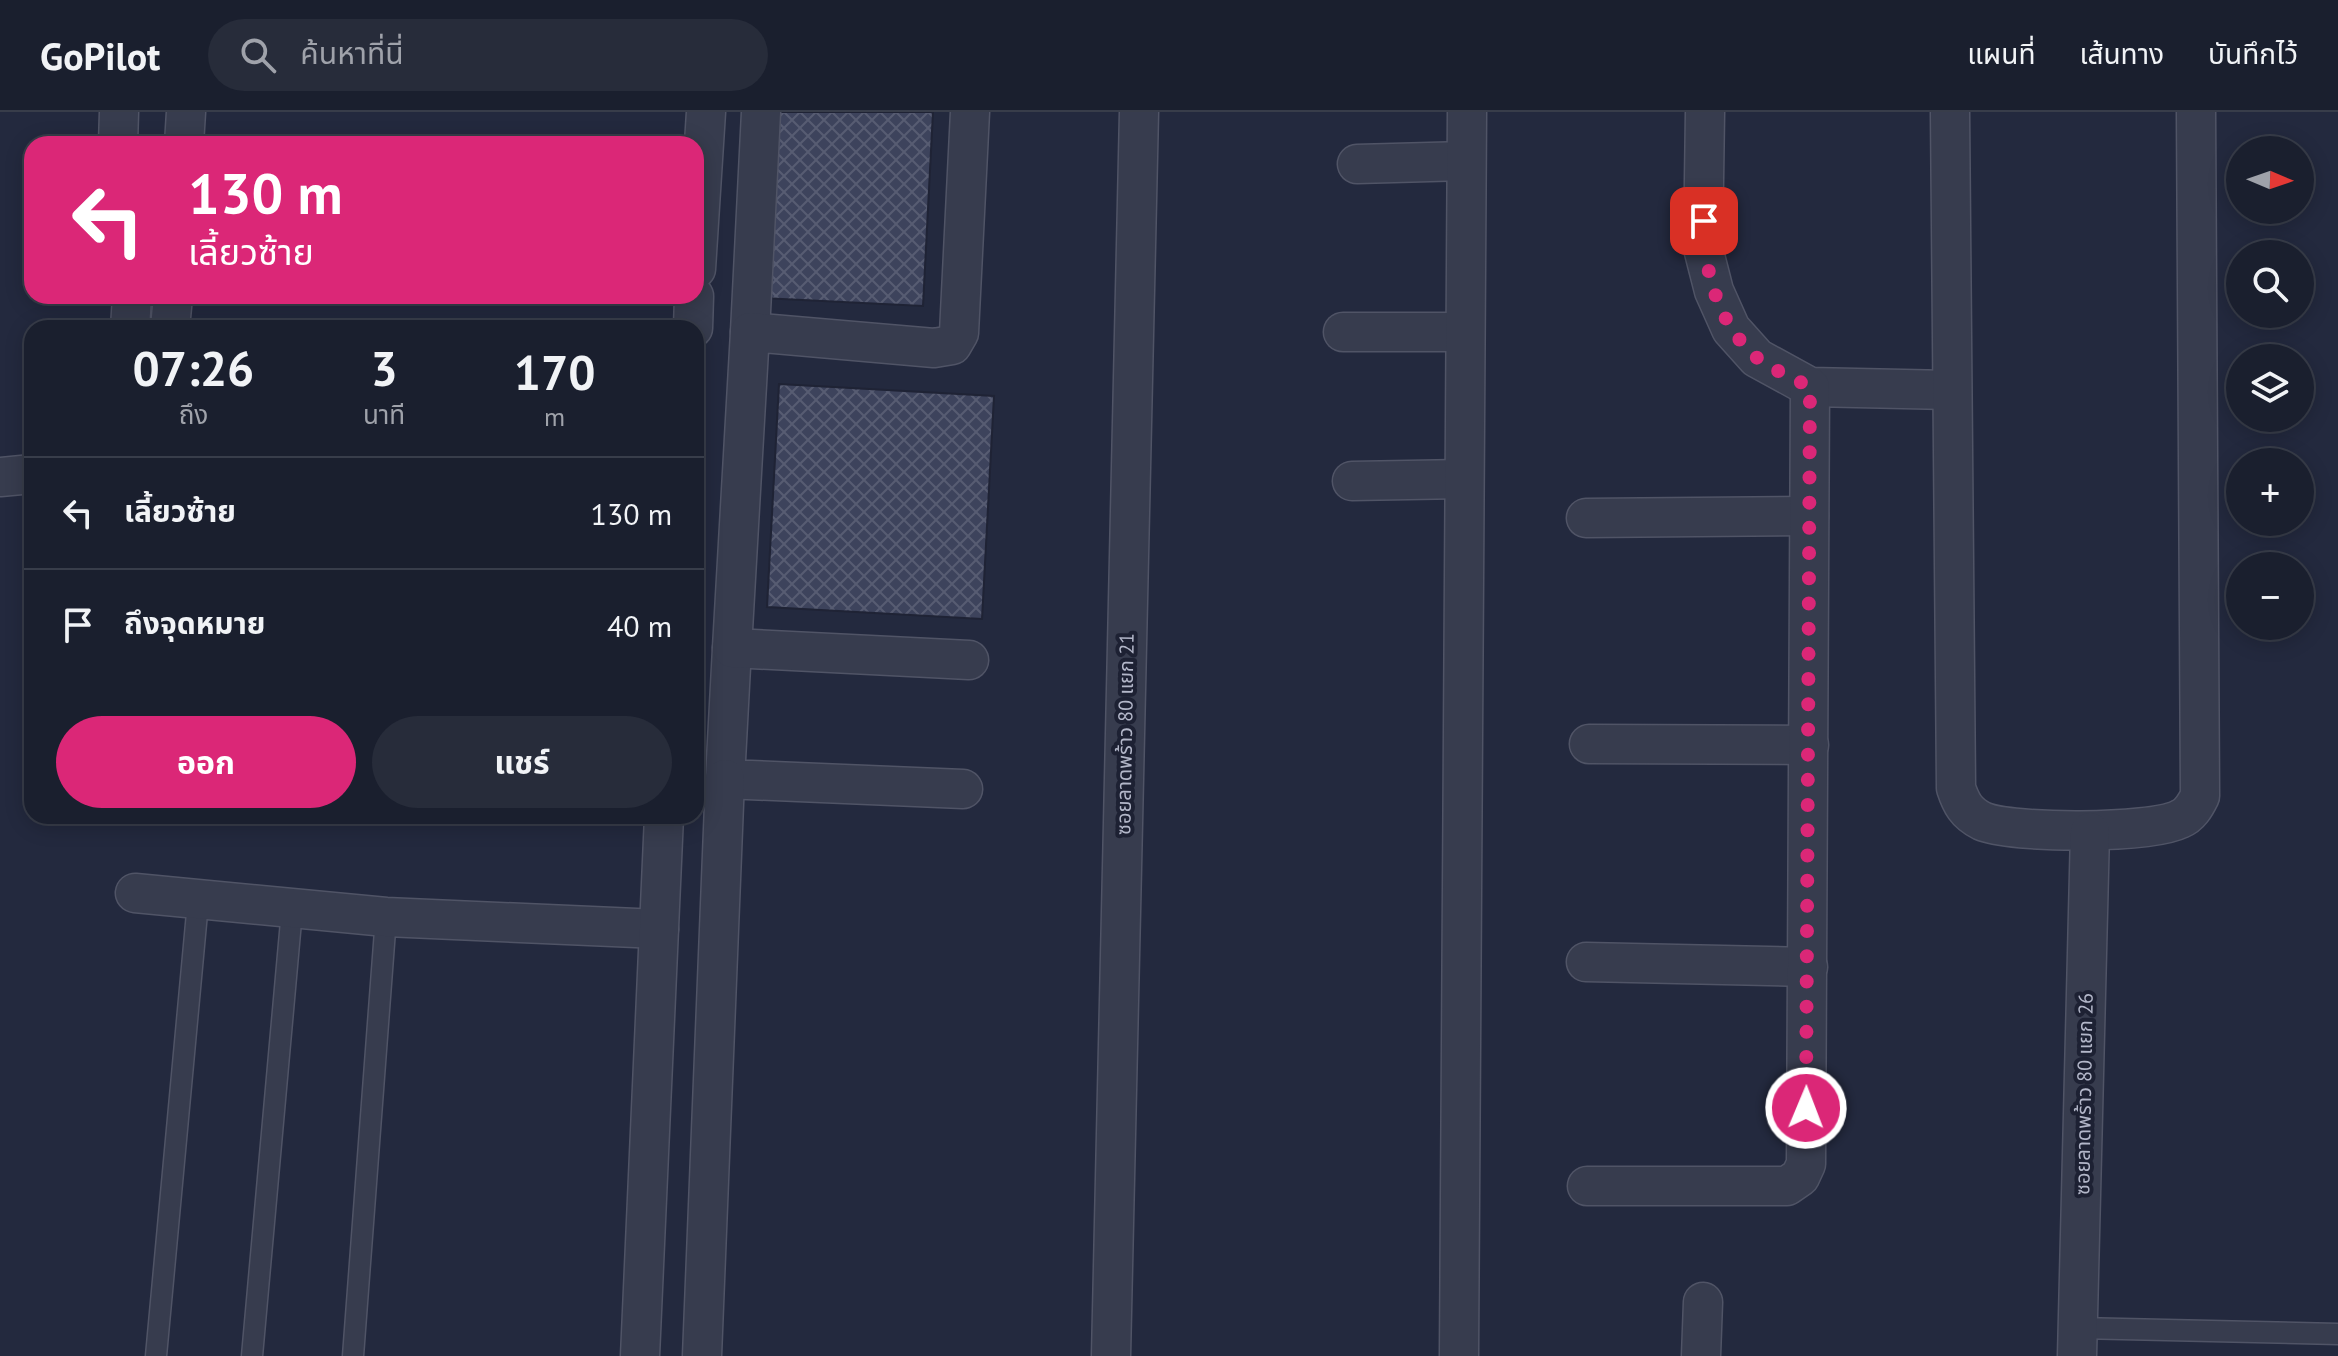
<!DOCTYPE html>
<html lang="th">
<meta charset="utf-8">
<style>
body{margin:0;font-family:"PT Sans","Noto Sans Thai",sans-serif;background:#272c3a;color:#f1f3f6;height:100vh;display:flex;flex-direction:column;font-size:30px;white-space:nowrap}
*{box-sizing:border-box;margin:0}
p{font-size:26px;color:#9fa2aa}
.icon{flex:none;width:44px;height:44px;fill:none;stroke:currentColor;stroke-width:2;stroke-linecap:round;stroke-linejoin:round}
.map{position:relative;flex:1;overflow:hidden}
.sheet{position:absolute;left:24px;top:208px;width:680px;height:504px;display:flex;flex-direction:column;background:#1a1f2e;border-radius:24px;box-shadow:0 4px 20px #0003,0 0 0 2px #383d4a}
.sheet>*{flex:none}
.hud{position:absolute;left:24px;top:24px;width:680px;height:168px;border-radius:24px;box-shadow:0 4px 20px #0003,0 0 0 2px #383d4a;background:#db2777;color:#fff;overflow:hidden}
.needle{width:52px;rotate:92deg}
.controls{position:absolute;left:2226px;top:24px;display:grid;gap:16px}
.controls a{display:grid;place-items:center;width:88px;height:88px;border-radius:50%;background:#1a1f2e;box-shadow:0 4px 20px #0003,0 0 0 2px #383d4a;font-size:40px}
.pin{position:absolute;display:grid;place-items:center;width:68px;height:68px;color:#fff;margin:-34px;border-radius:16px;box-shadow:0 4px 12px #0006}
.me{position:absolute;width:88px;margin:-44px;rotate:1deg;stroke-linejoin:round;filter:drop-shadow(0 0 6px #0008)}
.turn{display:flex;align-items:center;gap:28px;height:168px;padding:0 32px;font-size:36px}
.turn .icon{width:104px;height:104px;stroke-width:2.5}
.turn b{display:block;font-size:56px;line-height:68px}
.eta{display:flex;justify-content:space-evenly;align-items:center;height:136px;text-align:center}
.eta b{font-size:48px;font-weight:700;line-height:56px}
.cta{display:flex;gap:16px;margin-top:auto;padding:16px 32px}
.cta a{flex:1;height:92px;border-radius:48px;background:#db2777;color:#fff;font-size:32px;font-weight:700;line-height:92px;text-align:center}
.cta a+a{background:#272c3a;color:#f1f3f6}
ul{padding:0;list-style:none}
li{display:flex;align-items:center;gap:24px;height:112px;padding:0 32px;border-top:2px solid #383d4a}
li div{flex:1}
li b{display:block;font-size:30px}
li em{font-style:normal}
header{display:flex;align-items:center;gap:48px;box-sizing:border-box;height:112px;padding:0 40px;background:#1a1f2e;border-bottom:2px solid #383d4a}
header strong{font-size:38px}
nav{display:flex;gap:44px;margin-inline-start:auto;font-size:28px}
.search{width:560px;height:72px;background:#272c3a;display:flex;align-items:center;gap:20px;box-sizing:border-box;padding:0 28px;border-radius:44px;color:#9fa2aa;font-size:30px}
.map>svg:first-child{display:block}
.building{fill:url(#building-cross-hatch);stroke:#1f2335;stroke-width:2}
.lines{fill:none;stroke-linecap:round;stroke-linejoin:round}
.service-casing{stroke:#505466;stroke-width:23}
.minor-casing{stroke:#505466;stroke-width:41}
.service{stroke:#373c4e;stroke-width:20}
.minor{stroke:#373c4e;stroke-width:38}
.route{stroke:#db2777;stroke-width:14;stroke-dasharray:0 25.2}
.labels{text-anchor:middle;stroke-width:8;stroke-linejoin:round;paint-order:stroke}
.street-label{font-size:20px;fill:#b3b7c9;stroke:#1d2133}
</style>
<header>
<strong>GoPilot</strong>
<div class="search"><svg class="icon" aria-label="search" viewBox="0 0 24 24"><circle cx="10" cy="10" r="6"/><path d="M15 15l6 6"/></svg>ค้นหาที่นี่</div>
<nav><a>แผนที่</a><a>เส้นทาง</a><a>บันทึกไว้</a></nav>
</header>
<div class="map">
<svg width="2338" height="1244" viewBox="0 0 2338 1244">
<defs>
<pattern id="building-cross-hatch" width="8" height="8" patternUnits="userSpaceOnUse" patternTransform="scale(2)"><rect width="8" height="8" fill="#3d435c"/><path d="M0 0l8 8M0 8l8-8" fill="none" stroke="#575c72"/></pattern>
</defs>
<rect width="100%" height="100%" fill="#23293e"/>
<g class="building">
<path d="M 770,0 L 933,0 L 923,194 L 760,186 Z"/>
<path d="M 779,272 L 994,284 L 982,507 L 767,495 Z"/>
</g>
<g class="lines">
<defs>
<g id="service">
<path d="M 2078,1216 L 2338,1222"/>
<path d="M 156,1244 L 198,790"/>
<path d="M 252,1244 L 292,798"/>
<path d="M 353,1244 L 386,805"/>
</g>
<g id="minor">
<path d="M 1705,0 L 1703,136 L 1714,179 L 1731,217 L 1757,246 L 1810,275 L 1950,278"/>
<path d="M 1950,0 L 1956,676 C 1961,691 1966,701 1982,709 C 2011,722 2150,722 2180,707 C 2190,703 2195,694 2200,684 L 2196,0"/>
<path d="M 118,32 L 119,0"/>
<path d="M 184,32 L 186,0"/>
<path d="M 1357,52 L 1466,49"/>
<path d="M 696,157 L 706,0"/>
<path d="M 130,216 L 132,184"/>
<path d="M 170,216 L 173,184"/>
<path d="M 693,216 L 694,184"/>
<path d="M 750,220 L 761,0"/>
<path d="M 1343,220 L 1465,220"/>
<path d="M 0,365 L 32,362"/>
<path d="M 1352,369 L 1464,367"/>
<path d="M 1586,406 L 1809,404"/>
<path d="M 732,536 L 725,667 L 963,677"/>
<path d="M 969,548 L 732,536 L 750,220 L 934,236 L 952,233 L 959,221 L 970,0"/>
<path d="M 1589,632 L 1809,633"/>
<path d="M 135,781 L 386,805 L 659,817"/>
<path d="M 1586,850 L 1808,855"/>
<path d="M 1587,1074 L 1787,1074 L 1800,1065 L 1806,1052 L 1810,275"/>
<path d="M 640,1244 L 664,704"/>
<path d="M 702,1244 L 725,667"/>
<path d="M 1111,1244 L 1139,0"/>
<path d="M 1459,1244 L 1467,0"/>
<path d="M 1701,1244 L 1703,1190"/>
<path d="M 2077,1244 L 2090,720"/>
</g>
</defs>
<use href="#service" class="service-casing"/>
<use href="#minor" class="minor-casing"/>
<use href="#service" class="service"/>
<use href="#minor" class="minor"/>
</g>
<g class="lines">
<path class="route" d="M 1704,109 C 1703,157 1718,212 1756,245 C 1771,257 1793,266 1810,275 L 1806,996"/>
</g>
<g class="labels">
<g class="street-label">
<text transform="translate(1125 622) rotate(-89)" y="7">ซอยลาดพร้าว 80 แยก 21</text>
<text transform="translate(2084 982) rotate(-89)" y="7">ซอยลาดพร้าว 80 แยก 26</text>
</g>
</g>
</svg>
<div class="controls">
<a><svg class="needle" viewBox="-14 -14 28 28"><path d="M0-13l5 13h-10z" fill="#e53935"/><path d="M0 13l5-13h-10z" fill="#9fa2aa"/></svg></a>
<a><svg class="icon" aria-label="search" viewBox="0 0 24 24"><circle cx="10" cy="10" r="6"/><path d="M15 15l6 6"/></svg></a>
<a><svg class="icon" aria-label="layers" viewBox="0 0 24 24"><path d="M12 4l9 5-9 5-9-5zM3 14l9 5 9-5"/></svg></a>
<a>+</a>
<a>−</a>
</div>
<div class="pin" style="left:1704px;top:109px;background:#d93025"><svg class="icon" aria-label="arrive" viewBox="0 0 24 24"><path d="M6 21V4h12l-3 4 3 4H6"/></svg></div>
<svg class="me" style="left:1806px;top:996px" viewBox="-20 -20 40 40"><circle r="17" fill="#db2777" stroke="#fff" stroke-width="3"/><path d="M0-11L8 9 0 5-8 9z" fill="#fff"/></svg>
<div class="hud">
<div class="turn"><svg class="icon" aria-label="left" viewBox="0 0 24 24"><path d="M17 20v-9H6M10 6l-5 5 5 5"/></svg><div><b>130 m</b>เลี้ยวซ้าย</div></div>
</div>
<section class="sheet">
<div class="eta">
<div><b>07:26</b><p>ถึง</p></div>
<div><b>3</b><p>นาที</p></div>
<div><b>170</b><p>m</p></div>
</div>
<ul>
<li><svg class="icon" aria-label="left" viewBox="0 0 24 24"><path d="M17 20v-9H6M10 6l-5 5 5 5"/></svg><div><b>เลี้ยวซ้าย</b></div><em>130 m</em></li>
<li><svg class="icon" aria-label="arrive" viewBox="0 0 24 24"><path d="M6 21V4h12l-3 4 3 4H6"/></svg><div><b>ถึงจุดหมาย</b></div><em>40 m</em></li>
</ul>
<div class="cta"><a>ออก</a><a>แชร์</a></div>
</section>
</div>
